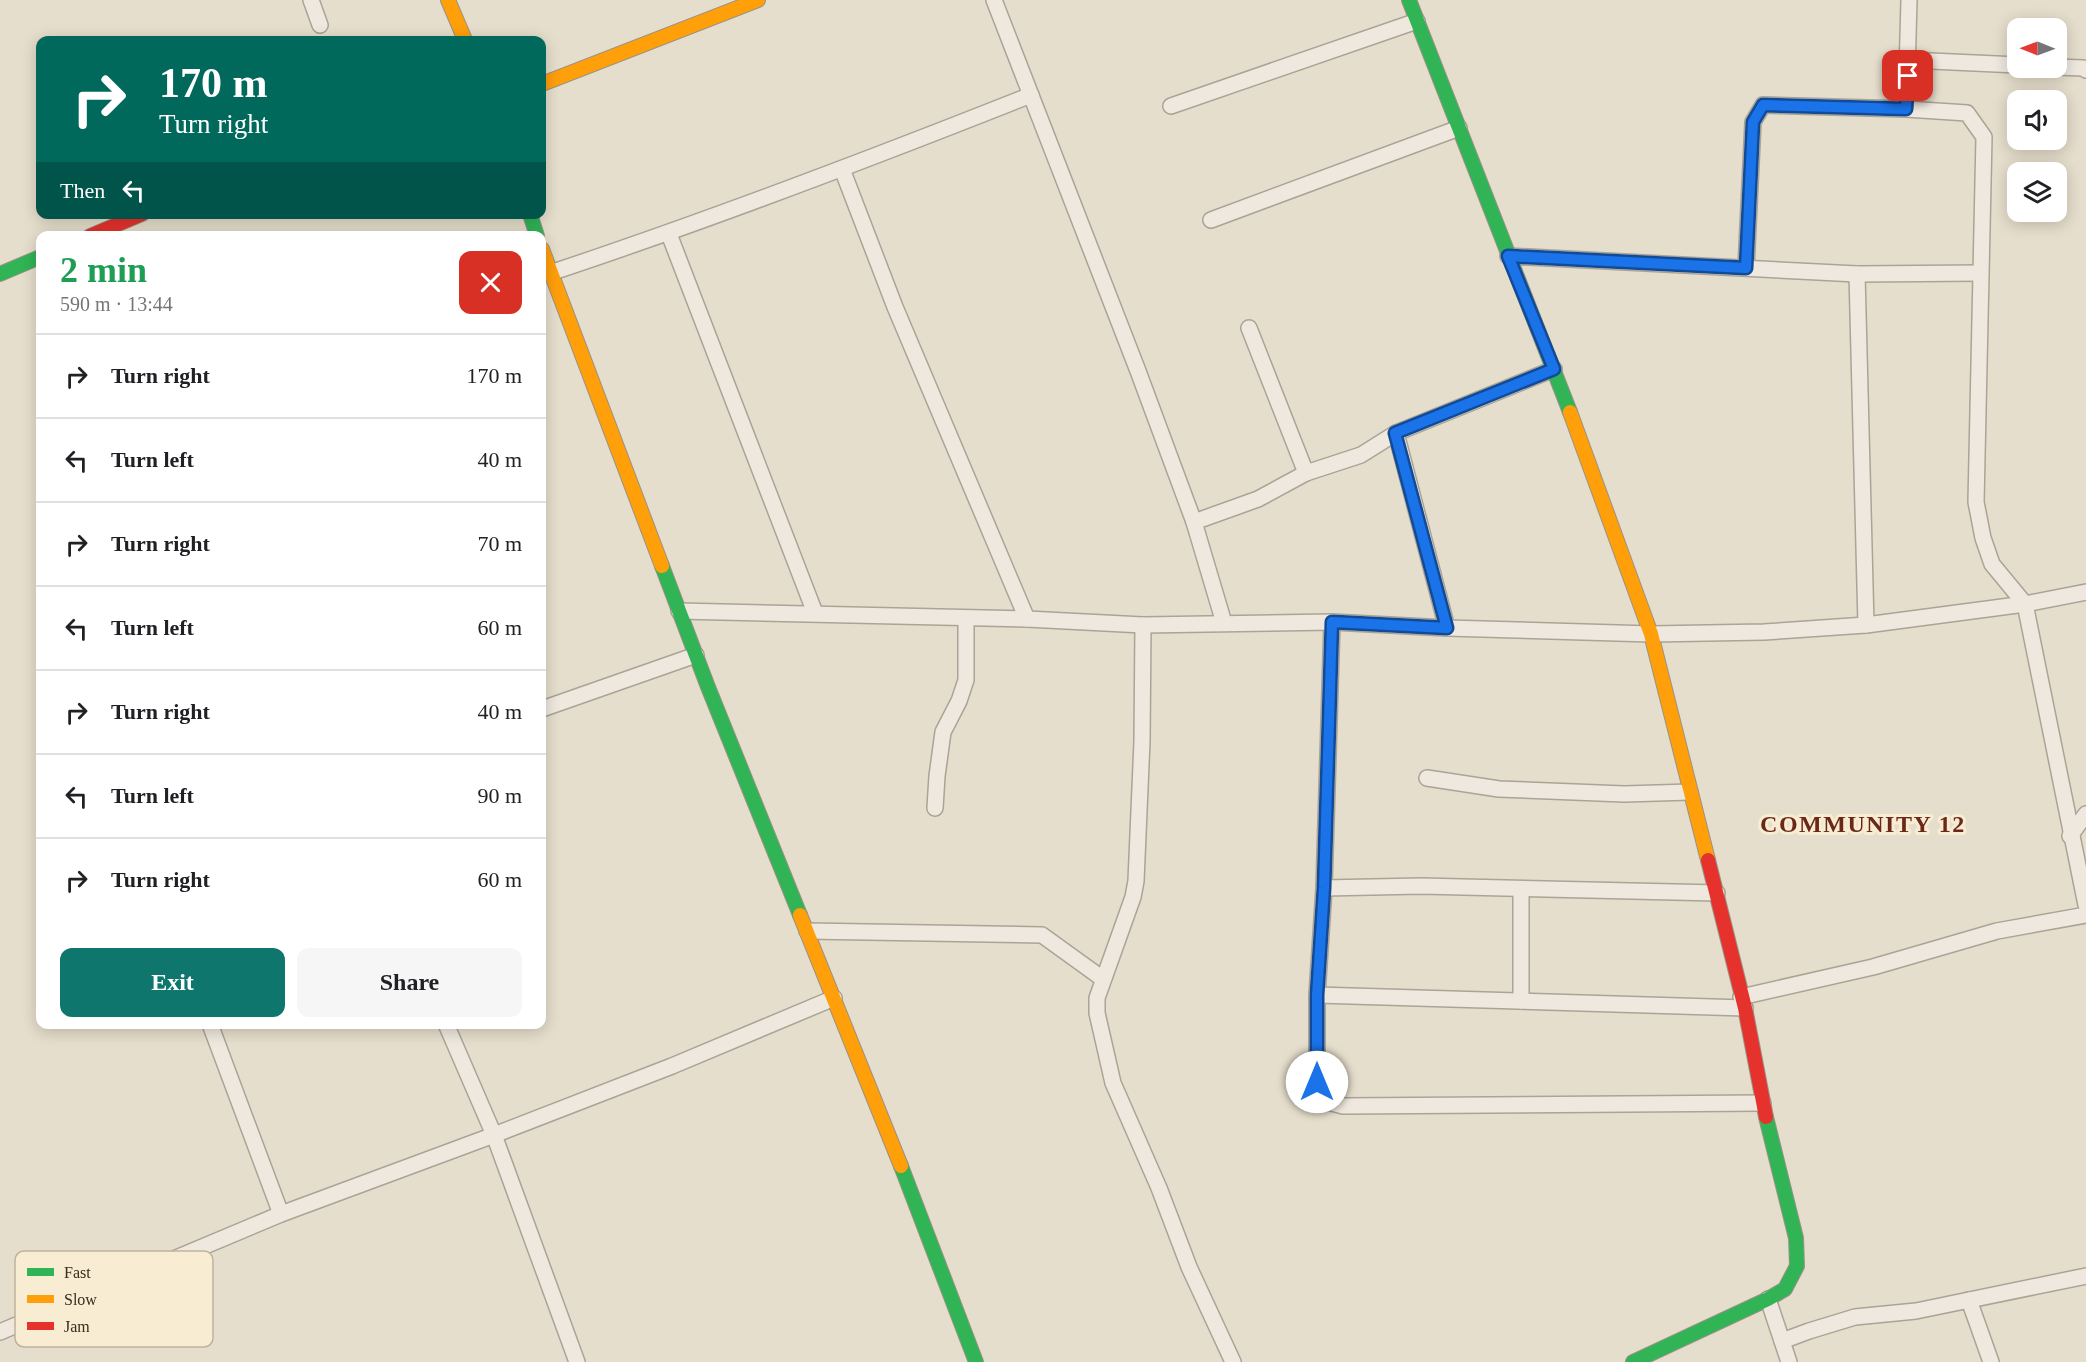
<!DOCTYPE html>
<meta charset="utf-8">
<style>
body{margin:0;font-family:Georgia,serif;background:#f6f6f6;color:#202124;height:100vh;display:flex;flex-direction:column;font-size:22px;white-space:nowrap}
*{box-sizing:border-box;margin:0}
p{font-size:20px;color:#757577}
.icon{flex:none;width:33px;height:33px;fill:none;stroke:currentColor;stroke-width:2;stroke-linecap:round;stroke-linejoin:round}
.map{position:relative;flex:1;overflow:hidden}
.side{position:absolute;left:36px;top:231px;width:510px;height:798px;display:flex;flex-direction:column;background:#fff;border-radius:12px;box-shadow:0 3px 15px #0003}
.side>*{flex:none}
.hud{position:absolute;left:36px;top:36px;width:510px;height:183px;border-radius:12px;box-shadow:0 3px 15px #0003;background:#00695c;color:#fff;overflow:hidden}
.needle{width:39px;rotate:271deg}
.controls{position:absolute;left:2007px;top:18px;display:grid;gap:12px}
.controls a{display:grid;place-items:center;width:60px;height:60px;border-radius:12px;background:#fff;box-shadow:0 3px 15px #0003;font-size:30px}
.pin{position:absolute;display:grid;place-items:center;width:51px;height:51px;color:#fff;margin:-26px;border-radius:12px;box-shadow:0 3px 9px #0006}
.me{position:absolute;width:66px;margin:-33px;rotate:0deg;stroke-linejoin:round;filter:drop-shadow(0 0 4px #0008)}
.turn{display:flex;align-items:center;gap:21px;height:126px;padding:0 24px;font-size:27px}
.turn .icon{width:78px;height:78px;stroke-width:2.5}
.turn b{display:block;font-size:42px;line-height:51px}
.then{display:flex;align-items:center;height:57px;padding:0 24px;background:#0003;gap:12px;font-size:22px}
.round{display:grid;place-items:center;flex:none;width:63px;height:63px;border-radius:12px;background:#f6f6f6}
.summary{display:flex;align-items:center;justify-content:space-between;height:102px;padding:0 24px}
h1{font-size:36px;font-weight:800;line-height:45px;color:#1e9e55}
.primary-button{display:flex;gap:12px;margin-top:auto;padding:12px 24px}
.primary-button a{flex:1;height:69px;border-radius:12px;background:#0f766e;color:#fff;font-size:24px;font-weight:800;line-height:69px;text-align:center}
.primary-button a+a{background:#f6f6f6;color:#202124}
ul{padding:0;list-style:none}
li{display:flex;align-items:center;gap:18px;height:84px;padding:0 24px;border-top:2px solid #e0e0e0}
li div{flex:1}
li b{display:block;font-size:22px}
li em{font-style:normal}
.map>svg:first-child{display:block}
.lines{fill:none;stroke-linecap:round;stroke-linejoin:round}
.street-casing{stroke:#aba396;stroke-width:18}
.fast-casing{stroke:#9b9285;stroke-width:16}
.slow-casing{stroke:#9b9285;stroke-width:16}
.jam-casing{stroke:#9b9285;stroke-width:16}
.street{stroke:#eee8de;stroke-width:15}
.fast{stroke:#30b455;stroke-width:14}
.slow{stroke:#ff9f0a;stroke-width:14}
.jam{stroke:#e5322d;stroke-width:14}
.route-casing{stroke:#114b97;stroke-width:15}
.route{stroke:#1a73e8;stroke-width:10}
.labels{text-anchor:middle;stroke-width:6;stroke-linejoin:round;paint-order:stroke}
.district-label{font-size:24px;font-weight:bold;letter-spacing:1.5px;fill:#6b2819;stroke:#f8ecd2}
.key{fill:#f8ecd2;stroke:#bfb29c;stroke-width:1.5}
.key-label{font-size:16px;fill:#3b2b1d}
</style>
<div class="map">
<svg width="2086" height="1362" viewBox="0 0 2086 1362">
<rect width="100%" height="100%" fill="#e6decc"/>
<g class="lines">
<defs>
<g id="street">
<path d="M 311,0 L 320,25"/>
<path d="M 994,0 L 1138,371 L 1194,522 L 1224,623"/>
<path d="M 1909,60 L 2018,65"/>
<path d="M 2056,67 L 2083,68 L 2086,70"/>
<path d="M 1171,106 L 1417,21"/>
<path d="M 1906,109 L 1909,0"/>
<path d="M 842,169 L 895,307 L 1027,619"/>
<path d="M 1211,220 L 1459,128"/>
<path d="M 669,234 L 815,613"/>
<path d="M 1508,256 L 1857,274 L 1980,273"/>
<path d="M 1746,268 L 1753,122 L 1763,105 L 1906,109 L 1967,113 L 1984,137 L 1976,502 L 1983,538 L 1992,564 L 2025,604 L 2086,905"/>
<path d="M 550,273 C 713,219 872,158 1031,95"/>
<path d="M 1857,274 L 1866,625"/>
<path d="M 1249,328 L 1306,473"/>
<path d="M 1396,433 L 1447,628"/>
<path d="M 1194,522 L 1258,499 L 1306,473 L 1361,455 L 1396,433 L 1554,369"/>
<path d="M 679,611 L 1027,619 L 1143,625 L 1332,622 L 1447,628 L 1651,634 L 1764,632 L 1866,625 L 2025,604 L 2086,592"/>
<path d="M 1332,622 L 1324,888 L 1317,995 L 1317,1082 L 1328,1102 L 1343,1106 L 1763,1103"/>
<path d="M 1143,625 L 1142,741 L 1136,881 L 1133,897 L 1097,998 L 1097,1013 L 1113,1083 L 1159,1188 L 1189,1267 L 1233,1362"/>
<path d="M 542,709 L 696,655"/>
<path d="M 1427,778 L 1499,789 L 1624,794 L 1690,792"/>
<path d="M 935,808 L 937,776 L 943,732 L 959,701 L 966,680 L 966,619"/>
<path d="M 2070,836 L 2086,814"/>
<path d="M 1324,888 L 1421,886 L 1717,893"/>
<path d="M 807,931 L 1042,935 L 1103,979"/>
<path d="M 1317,995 L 1745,1008"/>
<path d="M 1741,997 L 1873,967 L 1997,931 L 2086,915"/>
<path d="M 1521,1001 L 1521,889"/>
<path d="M 210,1024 L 281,1214"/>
<path d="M 446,1024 L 494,1135 L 577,1362"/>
<path d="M 1768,1299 L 1789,1362"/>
<path d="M 1969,1300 L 1991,1362"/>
<path d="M 0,1332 L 281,1214 L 494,1135 L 672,1066 L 834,998"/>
<path d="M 1782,1341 L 1809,1331 L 1855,1317 L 1916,1311 L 2086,1276"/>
</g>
<g id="fast">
<path d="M 1409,0 L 1570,412"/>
<path d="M 530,214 L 537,236"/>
<path d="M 0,274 L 40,257"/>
<path d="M 662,566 L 708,687 L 800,915"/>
<path d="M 901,1166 L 976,1362"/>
<path d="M 1633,1362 L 1768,1299 L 1785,1289 L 1797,1266 L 1796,1238 L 1766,1117"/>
</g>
<g id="slow">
<path d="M 448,0 L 465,40"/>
<path d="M 542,84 L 758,0"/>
<path d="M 542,249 L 662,566"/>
<path d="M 1570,412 L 1651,634 L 1708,860"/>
<path d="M 800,915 L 901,1166"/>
</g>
<g id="jam">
<path d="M 90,236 L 142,214"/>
<path d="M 1708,860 L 1745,1008 L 1766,1117"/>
</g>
</defs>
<use href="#street" class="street-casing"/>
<use href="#fast" class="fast-casing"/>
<use href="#slow" class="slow-casing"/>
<use href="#jam" class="jam-casing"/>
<use href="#street" class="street"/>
<use href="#fast" class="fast"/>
<use href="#slow" class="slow"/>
<use href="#jam" class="jam"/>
</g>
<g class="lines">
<defs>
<path id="route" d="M 1317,1082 L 1317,995 L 1324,888 L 1332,622 L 1447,628 L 1395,433 L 1554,369 L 1508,256 L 1746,268 L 1753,122 L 1763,105 L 1906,109 L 1908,76"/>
</defs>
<use href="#route" class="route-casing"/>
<use href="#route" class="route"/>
</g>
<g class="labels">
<g class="district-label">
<text x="1863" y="832">COMMUNITY 12</text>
</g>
</g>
<rect x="15" y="1251" width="198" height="96" rx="9" class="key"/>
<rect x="27" y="1268" width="27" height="8" fill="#30b455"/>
<rect x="27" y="1295" width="27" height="8" fill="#ff9f0a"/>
<rect x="27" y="1322" width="27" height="8" fill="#e5322d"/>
<g class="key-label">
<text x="64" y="1278">Fast</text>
<text x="64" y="1305">Slow</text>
<text x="64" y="1332">Jam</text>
</g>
</svg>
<div class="controls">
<a><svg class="needle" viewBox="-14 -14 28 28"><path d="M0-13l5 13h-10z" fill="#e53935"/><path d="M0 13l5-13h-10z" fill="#757577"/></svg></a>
<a><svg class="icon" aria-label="sound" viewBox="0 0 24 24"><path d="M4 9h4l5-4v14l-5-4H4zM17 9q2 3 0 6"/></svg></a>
<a><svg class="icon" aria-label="layers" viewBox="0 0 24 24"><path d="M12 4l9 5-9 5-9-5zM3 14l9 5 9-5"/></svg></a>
</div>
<div class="pin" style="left:1908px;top:76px;background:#d93025"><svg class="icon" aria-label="arrive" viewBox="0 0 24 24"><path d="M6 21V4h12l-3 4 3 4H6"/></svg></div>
<svg class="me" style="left:1317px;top:1082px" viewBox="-20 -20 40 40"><circle r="19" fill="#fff"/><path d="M0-13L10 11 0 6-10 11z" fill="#1a73e8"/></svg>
<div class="hud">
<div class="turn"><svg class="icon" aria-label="right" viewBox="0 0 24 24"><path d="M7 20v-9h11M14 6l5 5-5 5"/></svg><div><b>170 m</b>Turn right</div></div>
<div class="then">Then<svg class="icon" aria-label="left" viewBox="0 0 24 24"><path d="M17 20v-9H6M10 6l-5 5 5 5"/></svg></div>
</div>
<section class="side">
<div class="summary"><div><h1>2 min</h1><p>590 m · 13:44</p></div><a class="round" style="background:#d93025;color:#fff"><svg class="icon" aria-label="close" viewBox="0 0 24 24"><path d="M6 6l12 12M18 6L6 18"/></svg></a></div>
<ul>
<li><svg class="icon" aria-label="right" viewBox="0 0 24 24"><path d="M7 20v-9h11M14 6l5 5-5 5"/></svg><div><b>Turn right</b></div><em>170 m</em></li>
<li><svg class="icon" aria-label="left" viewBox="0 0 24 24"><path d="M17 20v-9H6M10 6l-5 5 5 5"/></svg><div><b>Turn left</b></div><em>40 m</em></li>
<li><svg class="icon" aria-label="right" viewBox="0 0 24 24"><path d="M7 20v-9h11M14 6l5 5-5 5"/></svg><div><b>Turn right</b></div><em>70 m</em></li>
<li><svg class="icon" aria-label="left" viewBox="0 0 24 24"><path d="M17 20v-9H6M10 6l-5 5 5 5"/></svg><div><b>Turn left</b></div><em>60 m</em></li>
<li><svg class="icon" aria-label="right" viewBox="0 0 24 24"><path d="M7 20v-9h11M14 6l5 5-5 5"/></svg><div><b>Turn right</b></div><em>40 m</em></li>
<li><svg class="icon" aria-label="left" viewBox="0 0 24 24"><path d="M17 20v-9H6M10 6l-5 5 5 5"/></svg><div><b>Turn left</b></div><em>90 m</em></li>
<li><svg class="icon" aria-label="right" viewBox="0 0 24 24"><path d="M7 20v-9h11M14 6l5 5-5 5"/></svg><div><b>Turn right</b></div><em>60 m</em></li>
</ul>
<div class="primary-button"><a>Exit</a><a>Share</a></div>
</section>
</div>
